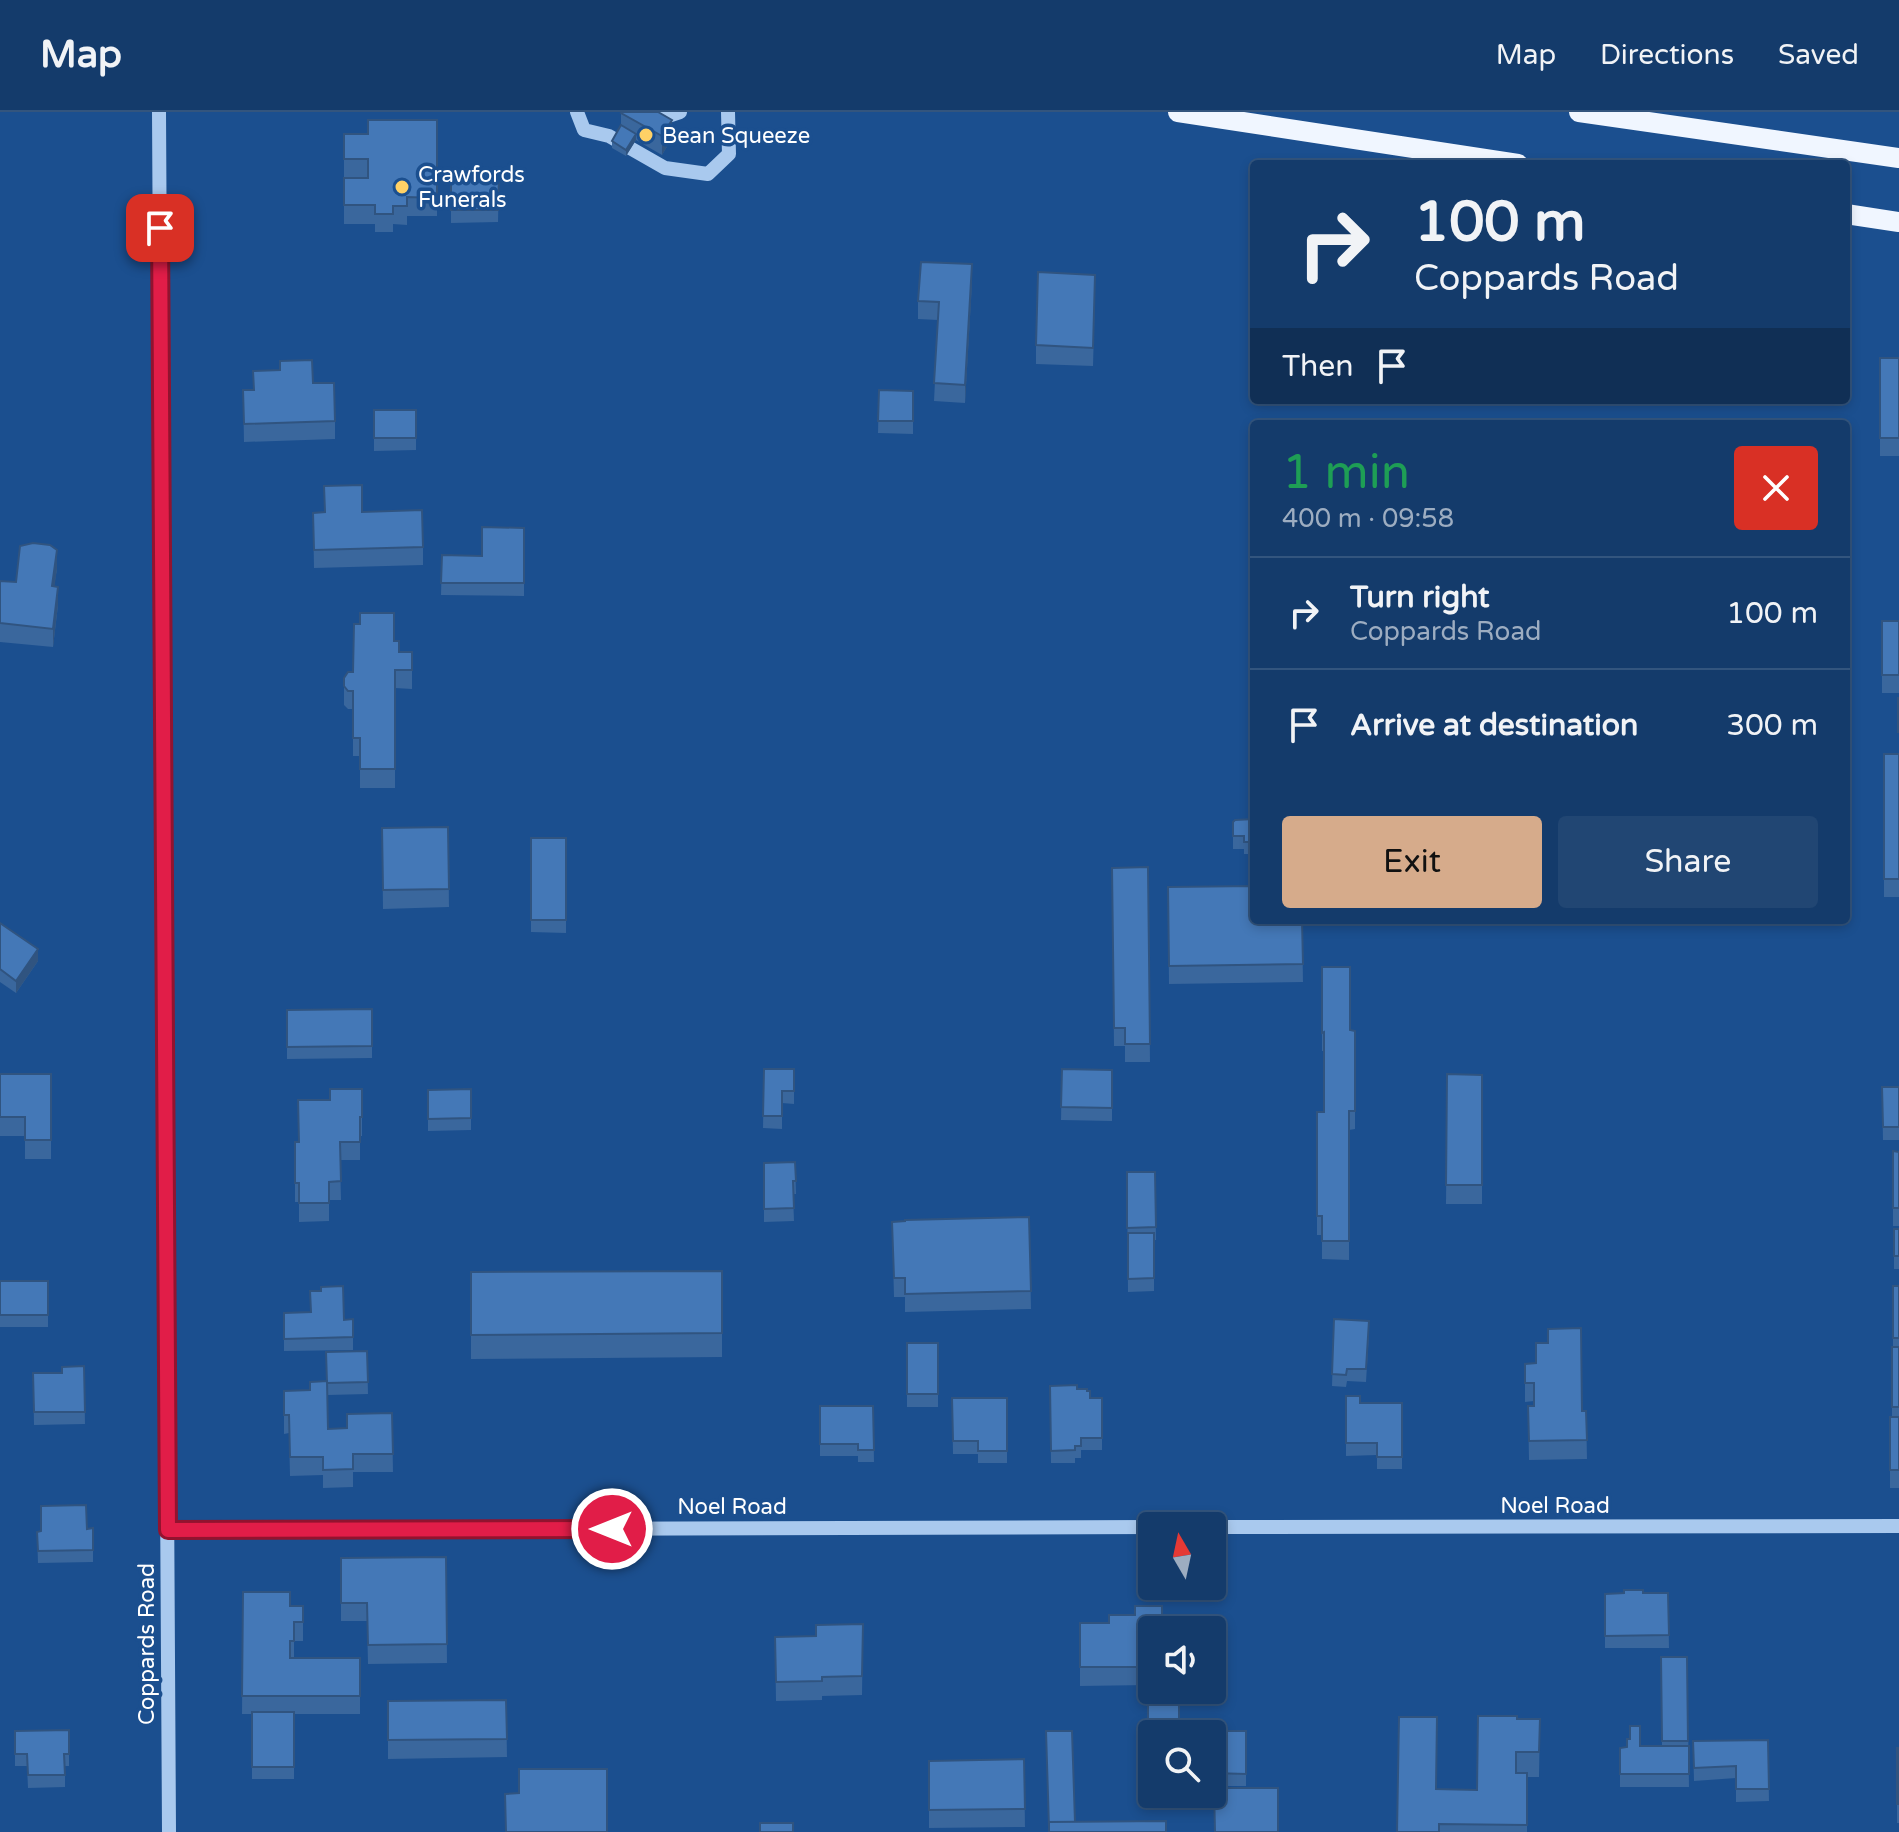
<!DOCTYPE html>
<meta charset="utf-8">
<style>
body{margin:0;font-family:"Varela Round",sans-serif;background:#214673;color:#f1f3f6;height:100vh;display:flex;flex-direction:column;font-size:30px;white-space:nowrap}
*{box-sizing:border-box;margin:0}
p{font-size:26px;color:#9dadc1}
.icon{flex:none;width:44px;height:44px;fill:none;stroke:currentColor;stroke-width:2;stroke-linecap:round;stroke-linejoin:round}
.map{position:relative;flex:1;overflow:hidden}
.details{position:absolute;left:1250px;top:308px;width:600px;height:504px;display:flex;flex-direction:column;background:#143b6b;border-radius:8px;box-shadow:0 4px 12px #0003,0 0 0 2px #33557e}
.details>*{flex:none}
.guide{position:absolute;left:1250px;top:48px;width:600px;height:244px;border-radius:8px;box-shadow:0 4px 12px #0003,0 0 0 2px #33557e;background:#143b6b;color:#f1f3f6;overflow:hidden}
.needle{width:52px;rotate:351deg}
.buttons{position:absolute;left:1138px;top:1400px;display:grid;gap:16px}
.buttons a{display:grid;place-items:center;width:88px;height:88px;border-radius:8px;background:#143b6b;box-shadow:0 4px 12px #0003,0 0 0 2px #33557e;font-size:40px}
.pin{position:absolute;display:grid;place-items:center;width:68px;height:68px;color:#fff;margin:-34px;border-radius:16px;box-shadow:0 4px 12px #0006}
.me{position:absolute;width:88px;margin:-44px;rotate:270deg;stroke-linejoin:round;filter:drop-shadow(0 0 6px #0008)}
.turn{display:flex;align-items:center;gap:28px;height:168px;padding:0 32px;font-size:36px}
.turn .icon{width:104px;height:104px;stroke-width:2.5}
.turn b{display:block;font-size:56px;line-height:68px}
.then{display:flex;align-items:center;height:76px;padding:0 32px;background:#0003;gap:16px;font-size:30px}
.round{display:grid;place-items:center;flex:none;width:84px;height:84px;border-radius:8px;background:#214673}
.head{display:flex;align-items:center;justify-content:space-between;height:136px;padding:0 32px}
h1{font-size:48px;font-weight:600;line-height:60px;color:#1e9e55}
.cta{display:flex;gap:16px;margin-top:auto;padding:16px 32px}
.cta a{flex:1;height:92px;border-radius:8px;background:#d6ab8b;color:#111;font-size:32px;font-weight:600;line-height:92px;text-align:center}
.cta a+a{background:#214673;color:#f1f3f6}
ul{padding:0;list-style:none}
li{display:flex;align-items:center;gap:24px;height:112px;padding:0 32px;border-top:2px solid #33557e}
li div{flex:1}
li b{display:block;font-size:30px}
li em{font-style:normal}
header{display:flex;align-items:center;gap:48px;box-sizing:border-box;height:112px;padding:0 40px;background:#143b6b;border-bottom:2px solid #33557e}
header strong{font-size:38px}
nav{display:flex;gap:44px;margin-inline-start:auto;font-size:28px}
.map>svg:first-child{display:block}
.lines{fill:none;stroke-linecap:round;stroke-linejoin:round}
.minor{stroke:#a9c9ee;stroke-width:14}
.major{stroke:#f0f6ff;stroke-width:20}
.wall{fill:#3a679d}
.shaded-wall{fill:#305480}
.building{fill:#4478b7;stroke:#305480;stroke-width:2}
.route-casing{stroke:#92132f;stroke-width:20}
.route{stroke:#e11d48;stroke-width:14}
.poi-dot{fill:#ffd166;stroke:#1b4f8f;stroke-width:3}
.labels{text-anchor:middle;stroke-width:7;stroke-linejoin:round;paint-order:stroke}
.poi-label{font-size:22px;fill:#fff;stroke:#1b4f8f;text-anchor:start}
.street-label{font-size:22px;fill:#fff;stroke:#1b4f8f}
</style>
<header>
<strong>Map</strong>
<nav><a>Map</a><a>Directions</a><a>Saved</a></nav>
</header>
<div class="map">
<svg width="1899" height="1720" viewBox="0 0 1899 1720">
<rect width="100%" height="100%" fill="#1b4f8f"/>
<g class="lines">
<g class="minor">
<path d="M 159,0 L 169,1720"/>
<path d="M 577,0 L 584,18 L 609,24 L 665,56 L 708,62 L 729,42 L 728,0"/>
<path d="M 647,0 L 662,6 L 680,0"/>
<path d="M 1212,1415 L 1899,1414"/>
<path d="M 168,1418 L 1152,1415"/>
</g>
<g class="major">
<path d="M 1178,0 L 1518,52"/>
<path d="M 1579,0 L 1899,46"/>
<path d="M 1846,102 L 1899,110"/>
</g>
</g>
<g class="wall">
<path d="M 621,1 L 672,26 L 662,43 L 636,28 L 626,44 L 612,36 L 612,29 L 621,13 Z"/>
<path d="M 437,8 L 437,104 L 407,104 L 407,113 L 393,112 L 393,120 L 375,120 L 375,112 L 344,112 L 344,66 L 368,66 L 344,65 L 344,22 L 368,22 Z"/>
<path d="M 451,62 L 499,62 L 498,110 L 451,111 Z"/>
<path d="M 972,171 L 965,291 L 934,289 L 938,208 L 918,207 L 918,189 Z"/>
<path d="M 1095,181 L 1093,254 L 1036,252 L 1036,233 Z"/>
<rect x="1880" y="246" width="19" height="98"/>
<path d="M 253,259 L 313,271 L 335,309 L 335,327 L 244,330 L 243,278 L 253,278 Z"/>
<path d="M 879,278 L 913,279 L 913,322 L 878,321 Z"/>
<path d="M 374,298 L 416,298 L 416,338 L 374,339 Z"/>
<path d="M 362,400 L 423,435 L 423,453 L 314,456 L 313,401 Z"/>
<path d="M 524,416 L 524,484 L 441,483 L 442,443 L 482,444 Z"/>
<path d="M 57,457 L 54,474 L 58,493 L 53,535 L 0,530 L 0,469 L 16,470 Z"/>
<rect x="1882" y="509" width="17" height="72"/>
<path d="M 394,529 L 399,540 L 412,540 L 412,577 L 395,576 L 395,676 L 360,676 L 360,644 L 353,644 L 353,597 L 348,597 L 344,593 L 344,566 Z"/>
<rect x="1884" y="642" width="15" height="143"/>
<path d="M 1254,707 L 1254,742 L 1244,742 L 1244,737 L 1233,737 L 1233,710 Z"/>
<path d="M 448,715 L 449,795 L 383,797 L 382,716 Z"/>
<path d="M 531,726 L 566,726 L 566,821 L 531,820 Z"/>
<path d="M 1148,755 L 1150,950 L 1125,950 L 1125,934 L 1114,934 L 1112,756 Z"/>
<path d="M 1168,775 L 1302,808 L 1303,870 L 1169,872 Z"/>
<path d="M 0,811 L 38,849 L 16,881 L 0,870 Z"/>
<path d="M 1322,855 L 1350,918 L 1355,919 L 1355,1017 L 1349,1018 L 1349,1148 L 1322,1147 L 1322,1123 L 1317,1123 L 1317,1000 L 1324,1000 L 1324,939 L 1322,939 Z"/>
<path d="M 372,897 L 372,946 L 287,947 L 287,898 Z"/>
<path d="M 764,957 L 794,957 L 794,992 L 782,991 L 782,1017 L 763,1016 Z"/>
<path d="M 1062,957 L 1112,958 L 1112,1009 L 1061,1008 Z"/>
<path d="M 0,962 L 51,962 L 51,1047 L 25,1047 L 25,1024 L 0,1024 Z"/>
<path d="M 1447,962 L 1482,963 L 1482,1092 L 1446,1092 Z"/>
<path d="M 1882,975 L 1899,975 L 1899,1028 L 1883,1028 Z"/>
<path d="M 471,977 L 471,1018 L 428,1019 L 428,978 Z"/>
<path d="M 298,988 L 362,1005 L 362,1024 L 360,1024 L 360,1048 L 340,1048 L 341,1088 L 329,1088 L 329,1109 L 299,1110 L 299,1090 L 295,1090 L 295,1049 L 299,1030 Z"/>
<path d="M 1893,1039 L 1899,1040 L 1899,1114 L 1893,1114 Z"/>
<path d="M 795,1050 L 796,1082 L 793,1082 L 794,1109 L 764,1110 L 764,1051 Z"/>
<path d="M 1127,1060 L 1155,1060 L 1156,1128 L 1154,1128 L 1154,1179 L 1128,1180 Z"/>
<path d="M 1029,1105 L 1031,1197 L 905,1200 L 905,1185 L 894,1185 L 892,1110 Z"/>
<rect x="1894" y="1117" width="5" height="40"/>
<path d="M 722,1159 L 722,1245 L 471,1247 L 471,1160 Z"/>
<rect x="0" y="1169" width="48" height="46"/>
<path d="M 1893,1174 L 1899,1174 L 1899,1376 L 1890,1376 L 1890,1305 L 1892,1305 L 1892,1235 L 1893,1235 Z"/>
<path d="M 284,1201 L 344,1208 L 353,1207 L 353,1238 L 284,1239 Z"/>
<path d="M 1334,1207 L 1369,1221 L 1366,1270 L 1347,1269 L 1346,1275 L 1332,1274 Z"/>
<rect x="907" y="1231" width="31" height="64"/>
<path d="M 367,1239 L 368,1282 L 328,1283 L 328,1317 L 347,1316 L 392,1301 L 393,1360 L 353,1360 L 353,1375 L 323,1376 L 323,1363 L 290,1364 L 289,1321 L 284,1322 L 284,1279 L 310,1278 L 326,1269 Z"/>
<path d="M 1525,1252 L 1582,1299 L 1586,1299 L 1587,1347 L 1529,1348 L 1528,1294 L 1534,1294 L 1534,1289 L 1525,1290 Z"/>
<path d="M 84,1254 L 85,1312 L 34,1313 L 33,1261 L 62,1261 Z"/>
<path d="M 1050,1274 L 1077,1277 L 1090,1286 L 1102,1286 L 1102,1338 L 1081,1338 L 1081,1346 L 1075,1346 L 1075,1351 L 1051,1351 Z"/>
<path d="M 1346,1284 L 1360,1291 L 1402,1291 L 1402,1357 L 1377,1357 L 1377,1343 L 1346,1344 Z"/>
<path d="M 952,1286 L 1007,1286 L 1007,1351 L 978,1351 L 978,1342 L 953,1342 Z"/>
<path d="M 820,1294 L 873,1294 L 874,1350 L 858,1350 L 858,1344 L 820,1344 Z"/>
<path d="M 93,1416 L 93,1450 L 38,1451 L 37,1420 Z"/>
<path d="M 446,1445 L 447,1551 L 368,1552 L 367,1509 L 341,1509 L 341,1446 Z"/>
<path d="M 243,1480 L 290,1494 L 303,1494 L 303,1529 L 294,1529 L 294,1546 L 360,1546 L 360,1602 L 294,1602 L 294,1667 L 252,1667 L 252,1602 L 242,1602 Z"/>
<path d="M 1643,1481 L 1668,1481 L 1669,1536 L 1605,1536 L 1605,1482 Z"/>
<path d="M 1080,1511 L 1152,1518 L 1152,1635 L 1148,1635 L 1148,1573 L 1080,1574 Z"/>
<path d="M 863,1512 L 862,1583 L 822,1584 L 822,1588 L 776,1589 L 775,1525 L 816,1524 Z"/>
<path d="M 1661,1545 L 1687,1545 L 1689,1675 L 1620,1675 L 1620,1636 L 1627,1635 L 1630,1627 L 1640,1634 L 1662,1634 Z"/>
<path d="M 506,1588 L 507,1645 L 388,1647 L 388,1589 Z"/>
<path d="M 1517,1607 L 1540,1607 L 1539,1665 L 1527,1665 L 1527,1720 L 1397,1720 L 1436,1677 L 1477,1678 Z"/>
<path d="M 69,1618 L 69,1654 L 65,1654 L 65,1675 L 28,1676 L 27,1654 L 15,1654 L 15,1619 Z"/>
<path d="M 1246,1619 L 1246,1674 L 1212,1674 L 1212,1622 Z"/>
<path d="M 1768,1628 L 1769,1689 L 1736,1690 L 1736,1666 L 1694,1669 L 1693,1629 Z"/>
<rect x="1897" y="1636" width="2" height="75"/>
<path d="M 1024,1647 L 1025,1715 L 929,1716 L 929,1649 Z"/>
</g>
<g class="shaded-wall">
<path d="M 672,8 L 672,26 L 662,43 L 662,24 Z"/>
<path d="M 636,22 L 636,28 L 626,44 L 626,38 Z"/>
<path d="M 972,152 L 972,171 L 965,291 L 965,273 Z"/>
<path d="M 57,438 L 57,457 L 52,492 L 52,474 Z"/>
<path d="M 58,475 L 58,493 L 53,535 L 53,517 Z"/>
<path d="M 38,837 L 38,849 L 16,881 L 16,869 Z"/>
</g>
<g class="building">
<path d="M 622,0 L 658,0 L 672,8 L 662,24 L 621,1 Z"/>
<path d="M 368,8 L 437,8 L 437,86 L 407,85 L 407,94 L 393,94 L 393,102 L 375,102 L 375,93 L 344,93 L 344,66 L 368,66 L 368,47 L 344,47 L 344,22 L 368,22 Z"/>
<path d="M 621,13 L 636,22 L 626,38 L 612,29 Z"/>
<path d="M 451,62 L 499,62 L 498,98 L 451,98 Z"/>
<path d="M 921,150 L 972,152 L 965,273 L 934,271 L 939,190 L 918,189 Z"/>
<path d="M 1038,160 L 1095,163 L 1093,236 L 1036,233 Z"/>
<rect x="1880" y="246" width="19" height="80"/>
<path d="M 312,248 L 313,271 L 334,271 L 335,309 L 244,312 L 243,278 L 254,278 L 253,259 L 280,258 L 280,249 Z"/>
<path d="M 879,278 L 913,279 L 913,309 L 878,309 Z"/>
<rect x="374" y="298" width="42" height="28"/>
<path d="M 362,373 L 362,400 L 422,398 L 423,435 L 314,438 L 313,401 L 325,400 L 324,374 Z"/>
<path d="M 482,415 L 524,416 L 524,471 L 441,471 L 442,443 L 482,444 Z"/>
<path d="M 33,431 L 50,433 L 57,438 L 52,474 L 58,475 L 53,517 L 0,511 L 0,469 L 16,470 L 20,434 Z"/>
<path d="M 360,501 L 394,501 L 394,529 L 399,529 L 399,540 L 412,540 L 412,558 L 395,558 L 395,657 L 360,657 L 360,626 L 353,626 L 353,579 L 348,579 L 344,574 L 344,566 L 348,560 L 353,560 L 354,512 L 360,512 Z"/>
<rect x="1882" y="509" width="17" height="54"/>
<path d="M 1898,586 L 1899,586 L 1898,621 Z"/>
<rect x="1884" y="642" width="15" height="125"/>
<path d="M 1254,707 L 1254,730 L 1244,730 L 1244,724 L 1233,724 L 1233,710 L 1235,708 Z"/>
<path d="M 448,715 L 449,777 L 383,778 L 382,716 Z"/>
<rect x="531" y="726" width="35" height="82"/>
<path d="M 1148,755 L 1150,932 L 1125,932 L 1125,916 L 1114,916 L 1112,756 Z"/>
<path d="M 1254,774 L 1254,808 L 1302,808 L 1303,852 L 1169,854 L 1168,775 Z"/>
<path d="M 0,811 L 38,837 L 16,869 L 0,857 Z"/>
<path d="M 1322,855 L 1350,855 L 1350,918 L 1355,919 L 1355,999 L 1349,999 L 1349,1129 L 1322,1129 L 1322,1104 L 1317,1104 L 1317,1000 L 1324,1000 L 1324,920 L 1322,921 Z"/>
<path d="M 372,897 L 372,934 L 287,935 L 287,898 Z"/>
<path d="M 764,957 L 794,957 L 794,979 L 782,979 L 782,1004 L 763,1004 Z"/>
<path d="M 1062,957 L 1112,958 L 1112,996 L 1061,995 Z"/>
<path d="M 0,962 L 51,962 L 51,1028 L 25,1028 L 25,1005 L 0,1005 Z"/>
<path d="M 1447,962 L 1482,963 L 1482,1073 L 1446,1073 Z"/>
<path d="M 1882,975 L 1899,975 L 1899,1015 L 1883,1015 Z"/>
<path d="M 330,977 L 362,977 L 362,1005 L 360,1005 L 360,1030 L 340,1030 L 341,1069 L 329,1070 L 329,1091 L 299,1091 L 299,1071 L 295,1071 L 295,1030 L 299,1030 L 298,988 L 330,988 Z"/>
<path d="M 471,977 L 471,1006 L 428,1007 L 428,978 Z"/>
<path d="M 1893,1039 L 1899,1040 L 1899,1096 L 1893,1096 Z"/>
<path d="M 795,1050 L 796,1069 L 793,1069 L 794,1096 L 764,1097 L 764,1051 Z"/>
<path d="M 1127,1060 L 1155,1060 L 1156,1115 L 1127,1116 Z"/>
<path d="M 1029,1105 L 1031,1179 L 905,1182 L 905,1166 L 894,1166 L 892,1110 L 905,1109 L 905,1108 Z"/>
<rect x="1894" y="1117" width="5" height="27"/>
<path d="M 1128,1121 L 1154,1121 L 1154,1166 L 1128,1167 Z"/>
<path d="M 722,1159 L 722,1221 L 471,1223 L 471,1160 Z"/>
<rect x="0" y="1169" width="48" height="34"/>
<path d="M 343,1174 L 344,1208 L 353,1207 L 353,1225 L 284,1227 L 284,1201 L 311,1200 L 310,1179 L 321,1179 L 321,1175 Z"/>
<rect x="1893" y="1174" width="6" height="52"/>
<path d="M 1334,1207 L 1369,1209 L 1366,1257 L 1347,1257 L 1346,1263 L 1332,1262 Z"/>
<path d="M 1581,1216 L 1582,1299 L 1586,1299 L 1587,1328 L 1529,1329 L 1528,1294 L 1534,1294 L 1534,1271 L 1525,1271 L 1525,1252 L 1536,1251 L 1536,1231 L 1548,1231 L 1548,1217 Z"/>
<rect x="907" y="1231" width="31" height="51"/>
<rect x="1892" y="1235" width="7" height="60"/>
<path d="M 367,1239 L 368,1270 L 327,1271 L 326,1240 Z"/>
<path d="M 84,1254 L 85,1300 L 34,1300 L 33,1261 L 62,1261 L 62,1255 Z"/>
<path d="M 327,1269 L 328,1317 L 347,1316 L 347,1302 L 392,1301 L 393,1342 L 353,1342 L 353,1357 L 323,1358 L 323,1345 L 290,1345 L 289,1303 L 284,1303 L 284,1279 L 310,1278 L 310,1270 Z"/>
<path d="M 1077,1273 L 1077,1277 L 1087,1277 L 1087,1279 L 1090,1279 L 1090,1286 L 1102,1286 L 1102,1326 L 1081,1326 L 1081,1334 L 1075,1334 L 1075,1338 L 1051,1339 L 1050,1274 Z"/>
<path d="M 1346,1284 L 1360,1284 L 1360,1291 L 1402,1291 L 1402,1345 L 1377,1345 L 1377,1331 L 1346,1331 Z"/>
<path d="M 952,1286 L 1007,1286 L 1007,1339 L 978,1339 L 978,1329 L 953,1329 Z"/>
<path d="M 820,1294 L 873,1294 L 874,1338 L 858,1338 L 858,1332 L 820,1332 Z"/>
<rect x="1890" y="1305" width="9" height="53"/>
<path d="M 86,1393 L 87,1417 L 93,1416 L 93,1438 L 38,1439 L 37,1420 L 41,1419 L 41,1394 Z"/>
<path d="M 446,1445 L 447,1532 L 368,1533 L 367,1491 L 341,1491 L 341,1446 Z"/>
<path d="M 1624,1478 L 1643,1478 L 1643,1481 L 1668,1481 L 1669,1523 L 1605,1524 L 1605,1482 L 1624,1481 Z"/>
<path d="M 243,1480 L 290,1480 L 290,1494 L 303,1494 L 303,1510 L 294,1510 L 294,1529 L 290,1529 L 290,1546 L 360,1546 L 360,1584 L 242,1584 Z"/>
<path d="M 1135,1494 L 1162,1494 L 1162,1518 L 1152,1518 L 1152,1555 L 1080,1555 L 1080,1511 L 1109,1511 L 1109,1503 L 1135,1503 Z"/>
<path d="M 863,1512 L 862,1564 L 822,1565 L 822,1569 L 776,1570 L 775,1525 L 816,1524 L 816,1513 Z"/>
<path d="M 1661,1545 L 1687,1545 L 1688,1629 L 1662,1629 Z"/>
<path d="M 1148,1572 L 1152,1572 L 1152,1578 L 1179,1578 L 1179,1622 L 1148,1623 Z"/>
<path d="M 506,1588 L 507,1627 L 388,1628 L 388,1589 Z"/>
<rect x="252" y="1600" width="42" height="55"/>
<path d="M 1478,1604 L 1517,1604 L 1517,1607 L 1540,1607 L 1539,1640 L 1516,1640 L 1516,1661 L 1527,1661 L 1527,1713 L 1439,1712 L 1439,1720 L 1397,1720 L 1399,1605 L 1437,1605 L 1436,1677 L 1477,1678 Z"/>
<path d="M 1630,1614 L 1640,1614 L 1640,1634 L 1689,1634 L 1689,1662 L 1620,1662 L 1620,1636 L 1627,1635 L 1627,1627 L 1630,1627 Z"/>
<path d="M 69,1618 L 69,1642 L 64,1642 L 65,1663 L 28,1663 L 27,1642 L 15,1642 L 15,1619 Z"/>
<path d="M 1046,1619 L 1072,1619 L 1075,1710 L 1049,1710 L 1049,1716 Z"/>
<path d="M 1193,1619 L 1246,1619 L 1246,1662 L 1212,1661 L 1212,1622 L 1193,1622 Z"/>
<path d="M 1768,1628 L 1769,1677 L 1736,1677 L 1736,1654 L 1694,1656 L 1693,1629 Z"/>
<rect x="1897" y="1636" width="2" height="56"/>
<path d="M 1024,1647 L 1025,1697 L 929,1698 L 929,1649 Z"/>
<path d="M 519,1657 L 607,1657 L 607,1720 L 506,1720 L 505,1682 L 519,1681 Z"/>
<path d="M 1214,1676 L 1278,1676 L 1278,1720 L 1215,1720 Z"/>
<path d="M 1166,1709 L 1166,1720 L 1049,1720 L 1049,1710 Z"/>
<rect x="760" y="1711" width="33" height="9"/>
</g>
<g class="lines">
<defs>
<path id="route" d="M 160,116 L 168,1418 L 612,1417"/>
</defs>
<use href="#route" class="route-casing"/>
<use href="#route" class="route"/>
</g>
<g class="poi-dot">
<circle cx="646" cy="23" r="8"/>
<circle cx="402" cy="75" r="8"/>
</g>
<g class="labels">
<g class="poi-label">
<text x="662" y="31">Bean Squeeze</text>
<text x="418" y="70">Crawfords<tspan x="418" dy="25">Funerals</tspan></text>
</g>
<g class="street-label">
<text x="1555" y="1401">Noel Road</text>
<text x="732" y="1402">Noel Road</text>
<text transform="translate(146 1532) rotate(-90)" y="8">Coppards Road</text>
</g>
</g>
</svg>
<div class="buttons">
<a><svg class="needle" viewBox="-14 -14 28 28"><path d="M0-13l5 13h-10z" fill="#e53935"/><path d="M0 13l5-13h-10z" fill="#9dadc1"/></svg></a>
<a><svg class="icon" aria-label="sound" viewBox="0 0 24 24"><path d="M4 9h4l5-4v14l-5-4H4zM17 9q2 3 0 6"/></svg></a>
<a><svg class="icon" aria-label="search" viewBox="0 0 24 24"><circle cx="10" cy="10" r="6"/><path d="M15 15l6 6"/></svg></a>
</div>
<div class="pin" style="left:160px;top:116px;background:#d93025"><svg class="icon" aria-label="arrive" viewBox="0 0 24 24"><path d="M6 21V4h12l-3 4 3 4H6"/></svg></div>
<svg class="me" style="left:612px;top:1417px" viewBox="-20 -20 40 40"><circle r="17" fill="#e11d48" stroke="#fff" stroke-width="3"/><path d="M0-11L8 9 0 5-8 9z" fill="#fff"/></svg>
<div class="guide">
<div class="turn"><svg class="icon" aria-label="right" viewBox="0 0 24 24"><path d="M7 20v-9h11M14 6l5 5-5 5"/></svg><div><b>100 m</b>Coppards Road</div></div>
<div class="then">Then<svg class="icon" aria-label="arrive" viewBox="0 0 24 24"><path d="M6 21V4h12l-3 4 3 4H6"/></svg></div>
</div>
<section class="details">
<div class="head"><div><h1>1 min</h1><p>400 m · 09:58</p></div><a class="round" style="background:#d93025;color:#fff"><svg class="icon" aria-label="close" viewBox="0 0 24 24"><path d="M6 6l12 12M18 6L6 18"/></svg></a></div>
<ul>
<li><svg class="icon" aria-label="right" viewBox="0 0 24 24"><path d="M7 20v-9h11M14 6l5 5-5 5"/></svg><div><b>Turn right</b><p>Coppards Road</p></div><em>100 m</em></li>
<li><svg class="icon" aria-label="arrive" viewBox="0 0 24 24"><path d="M6 21V4h12l-3 4 3 4H6"/></svg><div><b>Arrive at destination</b></div><em>300 m</em></li>
</ul>
<div class="cta"><a>Exit</a><a>Share</a></div>
</section>
</div>
